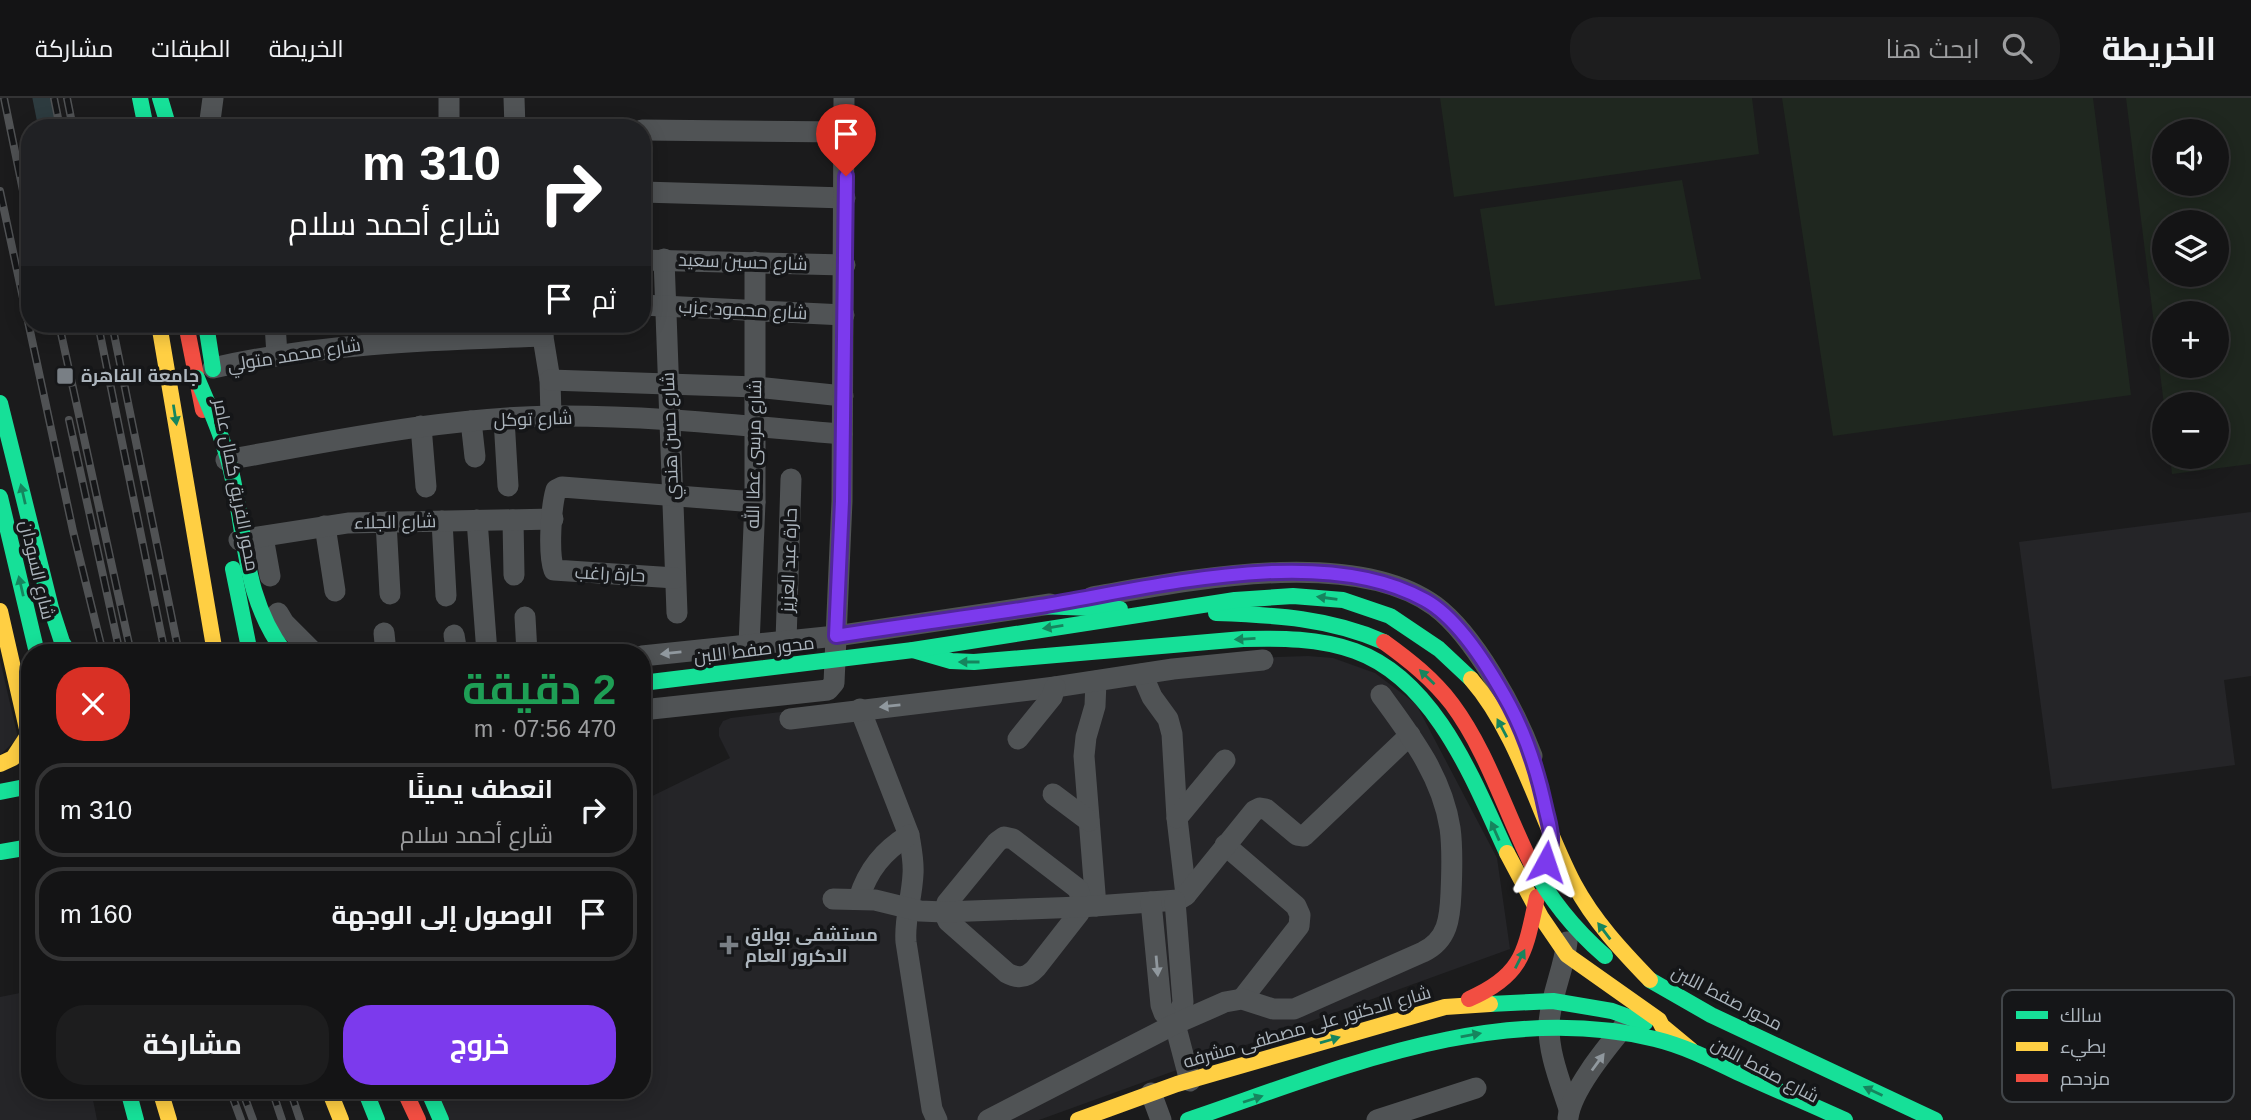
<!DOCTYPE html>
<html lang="ar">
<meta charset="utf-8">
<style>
body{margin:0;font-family:Arial,Cairo,sans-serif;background:#1d1d1e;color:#f1f3f6;direction:rtl;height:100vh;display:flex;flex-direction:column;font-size:26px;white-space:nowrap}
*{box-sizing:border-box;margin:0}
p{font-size:23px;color:#9d9ea0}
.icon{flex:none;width:38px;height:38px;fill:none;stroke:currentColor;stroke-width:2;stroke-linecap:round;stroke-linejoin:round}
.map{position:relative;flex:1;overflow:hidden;direction:ltr}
.panel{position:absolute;left:21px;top:546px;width:630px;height:455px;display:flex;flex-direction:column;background:#141415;border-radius:28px;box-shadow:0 4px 18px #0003,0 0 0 2px #333334;direction:rtl}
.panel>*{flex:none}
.hud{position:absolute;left:21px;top:21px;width:630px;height:214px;border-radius:28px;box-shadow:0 4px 18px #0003,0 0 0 2px #333334;direction:rtl;background:#202124;color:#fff;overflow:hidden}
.controls{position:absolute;left:2152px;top:21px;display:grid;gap:14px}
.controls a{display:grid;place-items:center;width:77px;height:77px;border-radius:50%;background:#141415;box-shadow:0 4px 18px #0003,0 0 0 2px #333334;font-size:35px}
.pin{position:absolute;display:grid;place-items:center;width:60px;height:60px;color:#fff;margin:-72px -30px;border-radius:50% 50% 50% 0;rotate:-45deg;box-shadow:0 0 7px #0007}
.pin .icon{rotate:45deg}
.me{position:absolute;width:77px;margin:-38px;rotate:5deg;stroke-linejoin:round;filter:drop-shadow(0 0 5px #0008)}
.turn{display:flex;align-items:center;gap:24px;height:147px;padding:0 35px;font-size:32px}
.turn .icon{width:91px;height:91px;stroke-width:2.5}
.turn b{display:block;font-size:49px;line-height:60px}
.then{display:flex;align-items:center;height:66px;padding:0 35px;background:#0003;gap:14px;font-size:26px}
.round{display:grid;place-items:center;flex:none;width:74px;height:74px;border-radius:28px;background:#1d1d1e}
.head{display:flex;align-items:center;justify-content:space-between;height:119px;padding:0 35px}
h1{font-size:42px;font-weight:700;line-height:52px;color:#1e9e55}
.action{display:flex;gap:14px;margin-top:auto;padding:14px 35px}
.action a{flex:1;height:80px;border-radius:28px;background:#7c3aed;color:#fff;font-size:28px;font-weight:700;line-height:80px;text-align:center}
.action a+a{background:#1d1d1e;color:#f1f3f6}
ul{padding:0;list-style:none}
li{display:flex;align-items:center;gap:21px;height:94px;margin:0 14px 10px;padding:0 21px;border:4px solid #333334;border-radius:28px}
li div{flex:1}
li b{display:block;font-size:26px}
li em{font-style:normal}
header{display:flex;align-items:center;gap:42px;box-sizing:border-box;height:98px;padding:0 35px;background:#141415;border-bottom:2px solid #333334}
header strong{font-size:33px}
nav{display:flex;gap:38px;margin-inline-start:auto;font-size:24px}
.search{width:490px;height:63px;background:#1d1d1e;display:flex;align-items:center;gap:18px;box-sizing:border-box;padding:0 24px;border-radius:28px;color:#9d9ea0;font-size:26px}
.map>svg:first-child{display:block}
.built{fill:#252528}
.green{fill:#1f271f;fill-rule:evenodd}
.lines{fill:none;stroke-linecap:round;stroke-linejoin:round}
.canal{stroke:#2d3b3f;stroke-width:19}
.street{stroke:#505355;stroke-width:21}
.fast{stroke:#16e098;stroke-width:16}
.slow{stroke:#ffcf43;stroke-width:16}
.jam{stroke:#f24e42;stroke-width:16}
.rail-casing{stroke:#505254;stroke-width:8}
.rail{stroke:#151618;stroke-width:5;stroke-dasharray:16;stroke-linecap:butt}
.fast-bridge{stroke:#16e098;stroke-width:16}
.slow-bridge{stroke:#ffcf43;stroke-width:16}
.jam-bridge{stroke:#f24e42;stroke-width:16}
.oneway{fill:#16855e}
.oneway2{fill:#90989e}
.route-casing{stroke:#51269a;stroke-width:18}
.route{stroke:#7c3aed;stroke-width:12}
.poi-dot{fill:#797f85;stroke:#151618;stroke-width:2.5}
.labels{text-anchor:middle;stroke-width:7;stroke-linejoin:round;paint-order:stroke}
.street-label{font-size:18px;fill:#acb5bd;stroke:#151618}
.poi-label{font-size:18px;font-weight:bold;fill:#acb5bd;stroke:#151618;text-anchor:start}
.key{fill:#151618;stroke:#42464a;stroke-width:2}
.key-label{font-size:19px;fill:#acb5bd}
</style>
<header>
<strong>الخريطة</strong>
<div class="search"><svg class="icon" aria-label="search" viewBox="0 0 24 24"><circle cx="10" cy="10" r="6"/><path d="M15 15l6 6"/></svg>ابحث هنا</div>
<nav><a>الخريطة</a><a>الطبقات</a><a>مشاركة</a></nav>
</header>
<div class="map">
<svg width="2251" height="1022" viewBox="0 0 2251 1022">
<rect width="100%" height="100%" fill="#1b1b1c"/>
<g class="built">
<path d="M 2251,414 L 2251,578 L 2224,582 L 2235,667 L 2052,691 L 2019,444 Z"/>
<path d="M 1308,558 L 1333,560 L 1375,575 L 1416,606 L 1497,760 L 1510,851 L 1039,1022 L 449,1022 L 436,992 L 642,992 L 642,703 L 730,660 L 719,638 L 719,630 L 723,623 L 731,620 L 1225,561 Z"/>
<path d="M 0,562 L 18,640 L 0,657 Z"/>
<path d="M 30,893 L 30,992 L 91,992 L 97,1022 L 0,1022 L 0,899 Z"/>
</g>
<g class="green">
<path d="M 1440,0 L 1752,0 L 1759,56 L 1454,99 Z"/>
<path d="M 1782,0 L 2093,0 L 2131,297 L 1833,338 Z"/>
<path d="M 2126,0 L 2251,0 L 2251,366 L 2172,376 L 2170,359 L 2217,359 L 2217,306 L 2165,306 L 2165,315 ZM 2165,33 L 2217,33 L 2217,86 L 2165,86 ZM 2165,124 L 2217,124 L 2217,177 L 2165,177 ZM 2165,215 L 2217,215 L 2217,268 L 2165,268 Z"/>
<path d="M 1682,82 L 1701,181 L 1495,208 L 1480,111 Z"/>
</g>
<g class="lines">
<path class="canal" d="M 42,0 L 48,30"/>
<g class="street">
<path d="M 514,0 L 515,30"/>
<path d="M 209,30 L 213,0"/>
<path d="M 449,30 L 449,0"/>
<path d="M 642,32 L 846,34"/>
<path d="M 642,94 L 845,100"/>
<path d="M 664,161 L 677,515"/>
<path d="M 642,162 L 845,167"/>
<path d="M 642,207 L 844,217"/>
<path d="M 275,226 L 277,257"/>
<path d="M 541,227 L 550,282 L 551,318"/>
<path d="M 213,270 C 322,245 432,242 543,238"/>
<path d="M 550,282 L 756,289 L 843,298"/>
<path d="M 504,321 L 508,388"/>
<path d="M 471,323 L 475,359"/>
<path d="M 421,328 L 426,389"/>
<path d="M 226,362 C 334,343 441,320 551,318 C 649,317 746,328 842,336"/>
<path d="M 477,422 L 487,555"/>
<path d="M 513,422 L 514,477"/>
<path d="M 442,423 L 446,498"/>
<path d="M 386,424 L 390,496"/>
<path d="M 325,428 L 335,493"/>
<path d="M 263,439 L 270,478"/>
<path d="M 239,442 L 348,425 L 553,421"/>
<path d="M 675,480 L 554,472 C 548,456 551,409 556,392 L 562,389 L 755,404"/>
<path d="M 1092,499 C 1185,483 1353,448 1435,508 C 1474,537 1515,612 1532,658"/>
<path d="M 278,515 L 284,525 L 314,555"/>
<path d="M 525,519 L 527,555"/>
<path d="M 384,535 L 386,555"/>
<path d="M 454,537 L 457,555"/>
<path d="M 786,544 L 791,381"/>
<path d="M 749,547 L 755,404 L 755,164"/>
<path d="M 642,558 L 836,538 L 1050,506"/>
<path d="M 1142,576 L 1152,599 L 1168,621 L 1172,636 L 1177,720 L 1186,797"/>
<path d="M 1096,583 L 1095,608 L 1086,639 L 1084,658 L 1096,808"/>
<path d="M 860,611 L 909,737 C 911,750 914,763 913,776 C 912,800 904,821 906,844 L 932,1011 L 937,1022"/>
<path d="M 642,612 L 828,592 L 834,585 L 842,403 L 844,0"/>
<path d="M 790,621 L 1055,589 L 1173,571 L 1263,562"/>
<path d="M 1018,641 L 1052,599 L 1055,589"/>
<path d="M 1053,696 L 1089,723"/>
<path d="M 1177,720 L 1225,662"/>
<path d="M 1004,739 L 1013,741 L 1073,787 L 1078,791 L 1082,803 L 1079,815 L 1036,870 C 1027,880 1018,881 1007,875 L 948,823 L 944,814 L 947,805 L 997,744 Z"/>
<path d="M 1225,747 L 1296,808 L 1300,817 L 1299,828 L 1242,901"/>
<path d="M 859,800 C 868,772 883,753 909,737"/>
<path d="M 833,801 L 875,802 L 920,813 L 944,814 L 1081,809 L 1178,802 L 1186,797 L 1254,713 L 1260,710 L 1266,711 L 1297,737 L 1304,738 L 1410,637"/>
<path d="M 1175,803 L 1183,904 L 1179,919 L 1175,926"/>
<path d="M 1151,804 L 1161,907 L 1164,915 L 1175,926 L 1190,983"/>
<path d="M 1567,844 C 1564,871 1551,897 1549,925 C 1548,955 1560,983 1569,1011"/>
<path d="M 1151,995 L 1161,1022"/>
<path d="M 1568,1020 C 1571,992 1608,948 1626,926"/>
<path d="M 988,1022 L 1175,926 L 1225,904 L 1242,901 L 1273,911 L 1294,911 L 1423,854 C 1448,842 1450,820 1451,795 C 1452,773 1453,751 1450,730 C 1442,678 1411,638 1381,597"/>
<path d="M 1377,1022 L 1476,990"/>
</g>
<g class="fast">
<path d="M 140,0 L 146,30"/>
<path d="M 160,0 L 169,30"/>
<path d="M 206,226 L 213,271"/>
<path d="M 0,305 L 51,510 L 62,544 L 69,555"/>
<path d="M 0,399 L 37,555"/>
<path d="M 233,471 L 250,555"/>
<path d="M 1037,508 L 1120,511"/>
<path d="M 1216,515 C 1275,517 1330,520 1384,544"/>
<path d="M 913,552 L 951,563 L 974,564 L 1243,541 C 1280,540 1319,540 1355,553 C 1436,582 1474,684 1507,755"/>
<path d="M 0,694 L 30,688"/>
<path d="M 0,754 L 30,749"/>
<path d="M 1650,882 L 1711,917 L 1935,1022"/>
<path d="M 1490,906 L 1553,903 L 1612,913 L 1645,925"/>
<path d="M 128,992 L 136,1022"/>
<path d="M 365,992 L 377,1022"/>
<path d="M 428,992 L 441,1022"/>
</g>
<g class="slow">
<path d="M 159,226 L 215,555"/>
<path d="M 0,513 L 30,644"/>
<path d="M 0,666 L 13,660 L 28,637"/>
<path d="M 1507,755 L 1541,819 L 1567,857 L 1659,922 L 1662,928 L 1691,952"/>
<path d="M 160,992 L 169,1022"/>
<path d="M 329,992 L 341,1022"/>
<path d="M 1078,1022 L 1177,986 L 1445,909 L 1490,906"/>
</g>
<g class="jam">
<path d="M 186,226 L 203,312"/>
<path d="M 1469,901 C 1524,877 1525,853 1537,799"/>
<path d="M 404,992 L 418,1022"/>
</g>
<defs>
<g id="rail">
<path d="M 4,0 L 30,127"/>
<path d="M 54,0 L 60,30"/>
<path d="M 67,0 L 73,30"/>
<path d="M 0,93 L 73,433 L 103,555"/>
<path d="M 59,226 L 131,555"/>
<path d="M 98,226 L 165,555"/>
<path d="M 112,226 L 179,555"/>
<path d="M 69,322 L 120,555"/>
<path d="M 230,992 L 241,1022"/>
<path d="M 242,992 L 253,1022"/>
<path d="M 272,992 L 282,1022"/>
<path d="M 290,992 L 300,1022"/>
</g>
</defs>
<use href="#rail" class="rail-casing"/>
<use href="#rail" class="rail"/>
<g class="fast-bridge">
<path d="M 197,280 C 211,313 226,346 233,382 C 246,444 245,502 285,555"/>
<path d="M 642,585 L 913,552 L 1235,502 L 1293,498 L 1343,502 L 1390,518 L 1439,551 L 1471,581"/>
<path d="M 1531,765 C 1550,802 1574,831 1605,858"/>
<path d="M 1188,1022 C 1336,972 1496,902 1655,941 C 1684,948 1712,962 1739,975 C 1774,991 1810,1006 1845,1022"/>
</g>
<path class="slow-bridge" d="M 1471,581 C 1519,636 1540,721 1574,786 C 1594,823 1621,852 1650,882"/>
<path class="jam-bridge" d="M 1384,544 C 1409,562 1433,581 1452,606 C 1487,653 1505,713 1531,765"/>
</g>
<defs><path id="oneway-solid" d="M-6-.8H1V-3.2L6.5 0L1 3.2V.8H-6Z" transform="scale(1.75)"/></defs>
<g class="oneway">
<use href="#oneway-solid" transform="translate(175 317) rotate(81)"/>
<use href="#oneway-solid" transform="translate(23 396) rotate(-103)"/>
<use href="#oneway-solid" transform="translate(21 488) rotate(-103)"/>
<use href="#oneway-solid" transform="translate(1327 500) rotate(-172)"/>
<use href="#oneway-solid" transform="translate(1053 529) rotate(171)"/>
<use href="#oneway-solid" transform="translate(1245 541) rotate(177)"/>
<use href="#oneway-solid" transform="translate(969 564) rotate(-180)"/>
<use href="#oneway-solid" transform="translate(1427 579) rotate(-136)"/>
<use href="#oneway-solid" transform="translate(1502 630) rotate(-118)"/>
<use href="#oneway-solid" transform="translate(1495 733) rotate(-114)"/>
<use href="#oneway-solid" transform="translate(1604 833) rotate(-127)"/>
<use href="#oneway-solid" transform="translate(1520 861) rotate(-63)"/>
<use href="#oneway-solid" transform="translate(1471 937) rotate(-10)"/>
<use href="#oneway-solid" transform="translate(1330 942) rotate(-16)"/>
<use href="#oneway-solid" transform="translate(1873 993) rotate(-155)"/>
<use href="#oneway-solid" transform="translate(1253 1001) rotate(-18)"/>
</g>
<g class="oneway2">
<use href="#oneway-solid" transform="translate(671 555) rotate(174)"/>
<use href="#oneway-solid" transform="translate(890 608) rotate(174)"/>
<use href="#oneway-solid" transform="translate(1157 868) rotate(85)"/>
<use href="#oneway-solid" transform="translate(1598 964) rotate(-54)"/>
</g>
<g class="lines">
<defs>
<path id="route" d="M 846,78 L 842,403 L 836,538 C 904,527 972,519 1040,508 C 1151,490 1322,444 1425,502 C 1460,521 1491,573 1510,608 C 1528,642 1538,675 1546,713 C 1548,722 1552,734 1551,744 C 1551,750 1548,758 1546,764"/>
</defs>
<use href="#route" class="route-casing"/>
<use href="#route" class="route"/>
</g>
<g class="poi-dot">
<rect x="56" y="269" width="18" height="18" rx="3.5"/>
<path d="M725.5 836.5h7v7h7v7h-7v7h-7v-7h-7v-7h7z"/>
</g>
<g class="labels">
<g class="street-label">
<text transform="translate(743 164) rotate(2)" y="6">شارع حسين سعيد</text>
<text transform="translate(743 212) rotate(3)" y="6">شارع محمود عزب</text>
<text transform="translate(294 257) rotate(-9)" y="6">شارع محمد متولي</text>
<text transform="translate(533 321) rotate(-2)" y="6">شارع توكل</text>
<text transform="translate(670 338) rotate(-92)" y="6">شارع حسن هندي</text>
<text transform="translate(754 356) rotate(-89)" y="6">شارع مرسى عطا الله</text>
<text transform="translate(236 387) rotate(79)" y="6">محور الفريق كمال عامر</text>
<text transform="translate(395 424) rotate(-1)" y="6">شارع الجلاء</text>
<text transform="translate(789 462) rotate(-88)" y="6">حارة عبد العزيز</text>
<text transform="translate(37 472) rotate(77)" y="6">شارع السودان</text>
<text transform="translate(610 476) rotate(3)" y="6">حارة راغب</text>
<text transform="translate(754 552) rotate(-7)" y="6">محور صفط اللبن</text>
<text transform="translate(1727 900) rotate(27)" y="6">محور صفط اللبن</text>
<text transform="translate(1307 929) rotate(-16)" y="6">شارع الدكتور على مصطفى مشرفه</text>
<text transform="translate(1765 972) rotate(28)" y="6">شارع صفط اللبن</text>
</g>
<g class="poi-label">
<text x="81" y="284">جامعة القاهرة</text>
<text x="745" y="843">مستشفى بولاق<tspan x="745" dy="21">الدكرور العام</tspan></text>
</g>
</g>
<rect x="2002" y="892" width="232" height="112" rx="10" class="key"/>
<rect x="2016" y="913" width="32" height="8" fill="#16e098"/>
<rect x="2016" y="944" width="32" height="9" fill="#ffcf43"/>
<rect x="2016" y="976" width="32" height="8" fill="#f24e42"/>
<g class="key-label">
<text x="2060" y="924">سالك</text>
<text x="2060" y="955">بطيء</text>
<text x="2060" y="987">مزدحم</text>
</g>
</svg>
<div class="controls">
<a><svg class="icon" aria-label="sound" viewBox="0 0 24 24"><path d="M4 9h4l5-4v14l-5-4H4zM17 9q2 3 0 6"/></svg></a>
<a><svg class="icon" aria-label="layers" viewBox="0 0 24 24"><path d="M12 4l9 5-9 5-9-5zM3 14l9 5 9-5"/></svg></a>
<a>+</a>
<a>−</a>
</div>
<div class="pin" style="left:846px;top:78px;background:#d93025"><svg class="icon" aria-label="arrive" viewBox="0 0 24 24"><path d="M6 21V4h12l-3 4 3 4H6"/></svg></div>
<svg class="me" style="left:1546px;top:764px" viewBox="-20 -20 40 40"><path d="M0-17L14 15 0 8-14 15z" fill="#7c3aed" stroke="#fff" stroke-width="4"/></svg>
<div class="hud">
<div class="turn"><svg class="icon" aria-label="right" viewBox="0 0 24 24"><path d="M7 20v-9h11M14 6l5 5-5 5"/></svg><div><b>310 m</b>شارع أحمد سلام</div></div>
<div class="then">ثم<svg class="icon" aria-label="arrive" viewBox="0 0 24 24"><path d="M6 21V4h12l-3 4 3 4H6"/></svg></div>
</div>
<section class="panel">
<div class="head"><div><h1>2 دقيقة</h1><p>470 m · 07:56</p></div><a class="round" style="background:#d93025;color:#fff"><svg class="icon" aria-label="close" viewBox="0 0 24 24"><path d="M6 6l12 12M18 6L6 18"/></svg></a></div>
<ul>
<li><svg class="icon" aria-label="right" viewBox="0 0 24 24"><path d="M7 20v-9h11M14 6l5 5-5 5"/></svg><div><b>انعطف يمينًا</b><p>شارع أحمد سلام</p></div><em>310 m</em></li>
<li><svg class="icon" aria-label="arrive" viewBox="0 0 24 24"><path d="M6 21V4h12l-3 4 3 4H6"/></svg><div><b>الوصول إلى الوجهة</b></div><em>160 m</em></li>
</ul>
<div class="action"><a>خروج</a><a>مشاركة</a></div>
</section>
</div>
